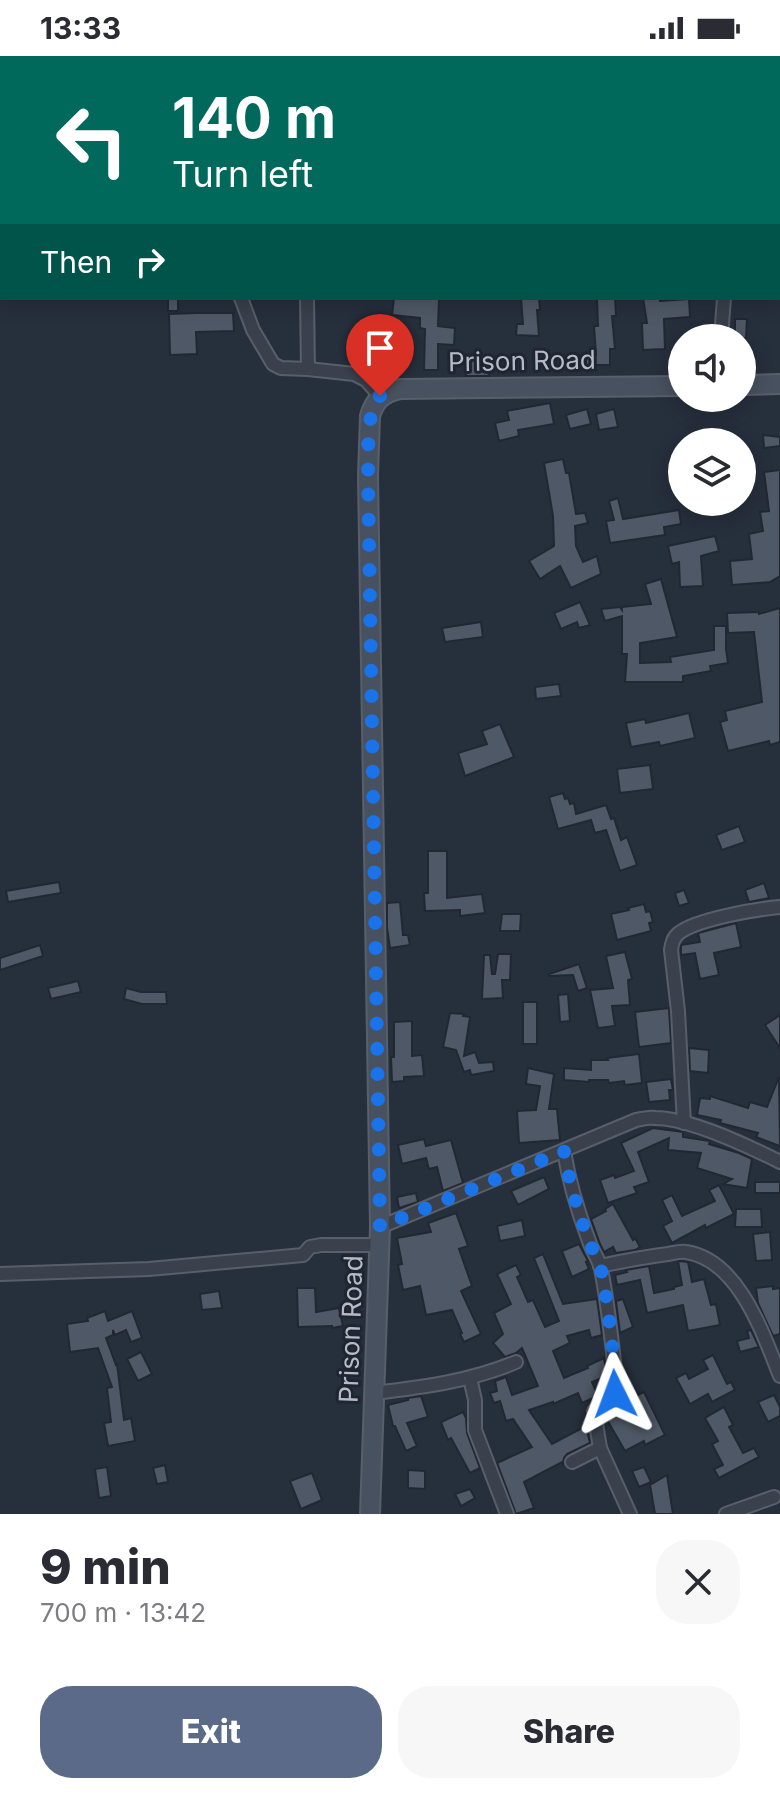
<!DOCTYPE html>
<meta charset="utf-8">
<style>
body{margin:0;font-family:Inter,sans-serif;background:#f7f7f7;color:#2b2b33;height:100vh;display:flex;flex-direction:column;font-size:30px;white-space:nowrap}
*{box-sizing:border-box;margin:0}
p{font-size:26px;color:#7c7c81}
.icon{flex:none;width:44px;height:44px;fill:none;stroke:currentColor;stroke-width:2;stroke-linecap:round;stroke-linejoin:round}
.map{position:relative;height:1458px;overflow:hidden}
.drawer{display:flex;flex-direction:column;background:#fff;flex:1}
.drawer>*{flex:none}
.banner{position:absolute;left:0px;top:0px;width:780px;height:244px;box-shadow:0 4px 20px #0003;background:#00695c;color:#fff;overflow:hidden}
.buttons{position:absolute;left:668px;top:268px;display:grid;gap:16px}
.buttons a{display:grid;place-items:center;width:88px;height:88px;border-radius:50%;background:#fff;box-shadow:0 4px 20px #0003;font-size:40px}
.pin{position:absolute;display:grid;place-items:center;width:68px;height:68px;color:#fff;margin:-82px -34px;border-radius:50% 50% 50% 0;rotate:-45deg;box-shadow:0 0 8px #0007}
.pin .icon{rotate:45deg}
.me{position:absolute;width:88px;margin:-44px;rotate:357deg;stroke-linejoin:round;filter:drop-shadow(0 0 6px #0008)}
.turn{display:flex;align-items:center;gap:28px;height:168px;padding:0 40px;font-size:36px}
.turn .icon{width:104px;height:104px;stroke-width:2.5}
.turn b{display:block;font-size:56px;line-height:68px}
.then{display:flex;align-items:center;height:76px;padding:0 40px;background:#0003;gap:16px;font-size:30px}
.round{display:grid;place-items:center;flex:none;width:84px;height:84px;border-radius:32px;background:#f7f7f7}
.summary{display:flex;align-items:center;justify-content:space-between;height:136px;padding:0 40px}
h1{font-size:48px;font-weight:800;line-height:60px}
.action{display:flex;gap:16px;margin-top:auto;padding:16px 40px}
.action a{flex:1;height:92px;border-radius:32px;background:#5a6a88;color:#fff;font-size:32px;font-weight:800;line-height:92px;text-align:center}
.action a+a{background:#f7f7f7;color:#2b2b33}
.status{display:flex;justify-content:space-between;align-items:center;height:56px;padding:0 40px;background:#fff;direction:ltr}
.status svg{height:22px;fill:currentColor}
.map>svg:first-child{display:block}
.building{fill:#4f5866;stroke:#212833;stroke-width:2}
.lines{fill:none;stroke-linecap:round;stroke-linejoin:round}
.street-casing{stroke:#585f6a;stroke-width:16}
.secondary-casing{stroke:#585f6a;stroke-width:22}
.street{stroke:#3a414c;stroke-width:12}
.secondary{stroke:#48515f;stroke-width:18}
.route{stroke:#1a73e8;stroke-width:14;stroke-dasharray:0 25.2}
.labels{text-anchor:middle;stroke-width:6;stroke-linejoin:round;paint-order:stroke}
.street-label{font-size:26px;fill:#b6bcc7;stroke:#1f2631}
</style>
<div class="status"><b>13:33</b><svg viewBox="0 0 49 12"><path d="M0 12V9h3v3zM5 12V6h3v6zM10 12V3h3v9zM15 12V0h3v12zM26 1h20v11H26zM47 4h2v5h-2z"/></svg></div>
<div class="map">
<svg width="780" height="1458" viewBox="0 0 780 1458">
<rect width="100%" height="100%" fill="#262f3c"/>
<g class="building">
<rect x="168" y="242" width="10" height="13"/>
<path d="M 394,242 L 439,242 L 438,270 L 455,272 L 454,289 L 438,288 L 438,314 L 424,314 L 425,273 L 420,272 L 420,262 L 392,259 Z"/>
<path d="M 521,242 L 539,242 L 540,254 L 537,254 L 539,280 L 516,279 L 517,268 L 523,268 Z"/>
<path d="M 597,242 L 615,242 L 616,260 L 612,260 L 615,293 L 610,293 L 610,309 L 586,309 L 586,299 L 596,299 L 594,270 L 598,270 Z"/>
<path d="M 643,242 L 660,242 L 660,245 L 689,243 L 690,261 L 664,263 L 665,293 L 643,294 L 642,267 L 647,267 Z"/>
<path d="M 196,257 L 233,257 L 234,275 L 196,276 L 197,298 L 170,299 L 169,258 Z"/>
<path d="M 735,263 L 747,263 L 746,282 L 735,282 Z"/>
<path d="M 401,291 L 402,315 L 377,316 L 375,292 Z"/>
<path d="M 488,299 L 489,320 L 466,320 L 465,300 Z"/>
<path d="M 550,347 L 554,368 L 518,374 L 519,380 L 499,385 L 495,367 L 509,364 L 507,355 Z"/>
<path d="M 587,353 L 591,368 L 570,373 L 566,359 Z"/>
<path d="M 614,353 L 618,371 L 599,374 L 596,358 Z"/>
<path d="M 763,379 L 780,381 L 780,390 L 764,392 Z"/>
<path d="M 563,403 L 566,417 L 569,417 L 576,458 L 585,457 L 588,467 L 575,470 L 576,490 L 583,506 L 597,500 L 601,518 L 571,532 L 560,510 L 540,523 L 529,505 L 554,490 L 553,460 L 544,407 Z"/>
<path d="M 780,414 L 780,520 L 770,526 L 732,529 L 730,505 L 752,503 L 749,478 L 763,475 L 760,456 L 769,455 L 764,416 Z"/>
<path d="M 618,442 L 623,463 L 679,454 L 681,468 L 664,471 L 665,479 L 610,487 L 606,465 L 614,464 L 609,445 Z"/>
<path d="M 715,480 L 719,495 L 701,500 L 703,530 L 680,531 L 679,506 L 672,508 L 668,490 Z"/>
<path d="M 661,523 L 677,581 L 640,587 L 640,607 L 671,606 L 670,601 L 714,594 L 714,570 L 726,570 L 726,593 L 728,607 L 710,610 L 711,615 L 683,620 L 683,626 L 625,626 L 627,598 L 622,598 L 622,560 L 605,565 L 601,553 L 620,551 L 622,554 L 622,551 L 651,548 L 645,528 Z"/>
<path d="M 580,546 L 590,569 L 579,572 L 577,566 L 561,573 L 554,557 Z"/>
<path d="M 780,552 L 780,686 L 770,689 L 769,685 L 728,695 L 720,666 L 727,664 L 725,655 L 762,646 L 754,576 L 728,577 L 727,557 L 759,556 L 759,558 Z"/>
<path d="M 481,566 L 483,581 L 445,586 L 442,572 Z"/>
<path d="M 559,628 L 561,640 L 536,643 L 535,631 Z"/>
<path d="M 689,657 L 695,682 L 660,690 L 659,686 L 631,691 L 626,667 L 645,663 L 646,667 Z"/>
<path d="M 500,668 L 514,701 L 465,720 L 458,697 L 487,688 L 482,675 Z"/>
<path d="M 650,709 L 653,733 L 620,737 L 617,713 Z"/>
<path d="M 563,737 L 565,743 L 568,742 L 570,748 L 574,747 L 576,758 L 606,749 L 611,763 L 614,762 L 621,784 L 627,781 L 637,809 L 620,815 L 606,774 L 595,777 L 591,764 L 558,773 L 549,741 Z"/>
<path d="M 739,770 L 745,786 L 722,794 L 716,779 Z"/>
<path d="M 428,795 L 447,795 L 447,842 L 482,838 L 485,857 L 460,860 L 460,854 L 425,855 L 424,837 L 428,837 Z"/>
<path d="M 59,826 L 61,837 L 8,846 L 6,835 Z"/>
<path d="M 764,827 L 769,842 L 749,846 L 745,834 Z"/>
<path d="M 684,834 L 689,847 L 679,850 L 675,837 Z"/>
<path d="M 400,846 L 403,879 L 408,879 L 410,889 L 390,892 L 387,872 L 387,847 Z"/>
<path d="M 644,848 L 646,856 L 650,855 L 653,866 L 649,867 L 651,875 L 617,884 L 611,858 L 629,854 L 628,852 Z"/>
<path d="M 502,858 L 521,858 L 520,875 L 500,875 Z"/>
<path d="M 736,867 L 741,891 L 714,897 L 719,919 L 700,923 L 695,897 L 681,899 L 681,889 L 700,886 L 698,877 Z"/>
<path d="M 40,889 L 43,900 L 0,914 L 0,902 Z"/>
<path d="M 625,896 L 632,923 L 628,924 L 630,949 L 612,950 L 615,970 L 598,972 L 590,934 L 613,932 L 606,900 Z"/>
<path d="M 498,898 L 511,898 L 510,924 L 502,924 L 503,942 L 482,943 L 484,899 L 490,899 L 492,918 L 495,918 Z"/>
<path d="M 579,908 L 587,932 L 578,935 L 573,919 L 549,920 L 549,918 Z"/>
<path d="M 78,925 L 81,936 L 51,943 L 48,932 Z"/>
<path d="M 126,932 L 141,936 L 166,936 L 167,948 L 142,948 L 124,943 Z"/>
<path d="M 568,938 L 570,965 L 560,966 L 558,939 Z"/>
<rect x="523" y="946" width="14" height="42"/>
<path d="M 669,952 L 671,987 L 639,991 L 635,956 Z"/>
<path d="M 450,957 L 464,958 L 463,960 L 470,961 L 464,1000 L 475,996 L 479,1007 L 493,1006 L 494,1015 L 471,1019 L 470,1014 L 464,1016 L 456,994 L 443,991 Z"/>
<path d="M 780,959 L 780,992 L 765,969 Z"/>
<path d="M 412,965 L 412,1000 L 422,999 L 424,1020 L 404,1021 L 404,1025 L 392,1026 L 391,1001 L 394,1001 L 394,966 Z"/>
<path d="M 689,992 L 709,994 L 708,1017 L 690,1015 Z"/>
<path d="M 639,998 L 642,1027 L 625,1029 L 624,1025 L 609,1027 L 608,1024 L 589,1024 L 589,1026 L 564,1024 L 564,1012 L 591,1014 L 591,1004 L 608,1004 L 607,1002 Z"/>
<path d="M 528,1012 L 554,1018 L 549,1053 L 557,1053 L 560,1084 L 519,1087 L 517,1055 L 536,1054 L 540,1030 L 526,1028 Z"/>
<path d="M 779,1021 L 780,1090 L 756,1081 L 758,1077 L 720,1067 L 721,1064 L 697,1059 L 700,1042 L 710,1043 L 710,1040 L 748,1052 L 750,1046 L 767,1051 Z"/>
<path d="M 671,1023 L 673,1034 L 669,1034 L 670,1044 L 649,1046 L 646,1026 Z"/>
<path d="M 653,1072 L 683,1076 L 683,1081 L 710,1085 L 709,1088 L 739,1097 L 752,1103 L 747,1132 L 723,1128 L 732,1123 L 697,1112 L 701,1097 L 668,1094 L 669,1082 L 638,1096 L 649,1126 L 634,1131 L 637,1137 L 608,1147 L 600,1124 L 614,1119 L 615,1122 L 634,1115 L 621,1087 Z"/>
<path d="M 424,1083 L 426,1090 L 451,1084 L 463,1127 L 443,1135 L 437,1111 L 429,1113 L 426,1102 L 402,1108 L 398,1089 Z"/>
<path d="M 544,1121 L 549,1133 L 518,1149 L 511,1135 Z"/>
<rect x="755" y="1126" width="25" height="11"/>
<path d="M 719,1129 L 734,1158 L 706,1172 L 705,1169 L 672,1187 L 663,1170 L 672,1165 L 662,1144 L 672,1139 L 682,1160 L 715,1145 L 709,1134 Z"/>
<path d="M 416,1137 L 418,1146 L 399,1152 L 397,1141 Z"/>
<path d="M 613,1148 L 633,1184 L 635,1182 L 640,1191 L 635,1194 L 616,1197 L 613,1191 L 604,1196 L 600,1188 L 591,1163 L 606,1155 L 605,1153 Z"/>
<path d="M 736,1153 L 761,1153 L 762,1171 L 735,1171 Z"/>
<path d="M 456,1157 L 468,1190 L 459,1193 L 472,1230 L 461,1235 L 481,1278 L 464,1286 L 460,1278 L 462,1277 L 452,1254 L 426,1259 L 420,1230 L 403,1234 L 398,1209 L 402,1208 L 397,1182 L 431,1176 L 428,1167 Z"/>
<path d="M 522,1164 L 525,1180 L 500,1185 L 497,1170 Z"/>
<path d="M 770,1176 L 772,1204 L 756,1205 L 753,1178 Z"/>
<path d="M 579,1188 L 588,1205 L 586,1206 L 589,1213 L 572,1221 L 562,1195 Z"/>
<path d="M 543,1198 L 563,1248 L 597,1243 L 602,1279 L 591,1282 L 589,1274 L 567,1280 L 570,1287 L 553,1295 L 564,1322 L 588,1312 L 587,1310 L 604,1302 L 607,1320 L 592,1326 L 598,1340 L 582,1347 L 578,1337 L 553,1348 L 553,1346 L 529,1354 L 552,1388 L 586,1370 L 590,1387 L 567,1398 L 564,1402 L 563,1408 L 562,1406 L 524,1426 L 534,1452 L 516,1458 L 497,1407 L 532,1391 L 513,1363 L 506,1365 L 500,1345 L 494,1347 L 490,1337 L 497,1335 L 495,1325 L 506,1321 L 512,1339 L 538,1330 L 522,1292 L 516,1297 L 505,1301 L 493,1287 L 503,1278 L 494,1257 L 511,1248 L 497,1218 L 516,1209 L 521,1219 L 517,1221 L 528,1246 L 533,1244 L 545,1271 L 559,1265 L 534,1202 Z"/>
<path d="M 678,1205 L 688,1206 L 692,1226 L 704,1223 L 711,1249 L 716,1248 L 720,1269 L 688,1275 L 683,1249 L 647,1257 L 640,1224 L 617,1229 L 615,1219 L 627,1216 L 626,1214 L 649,1210 L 654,1237 L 674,1233 L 674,1231 L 682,1229 Z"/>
<path d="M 773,1230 L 773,1233 L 780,1232 L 780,1278 L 773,1280 L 758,1247 L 756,1232 Z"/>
<path d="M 297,1232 L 315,1232 L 316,1256 L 339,1252 L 343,1270 L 332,1272 L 332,1270 L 298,1271 Z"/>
<path d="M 219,1235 L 222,1252 L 202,1254 L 200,1238 Z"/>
<path d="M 623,1243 L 633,1271 L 620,1277 L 616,1245 Z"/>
<path d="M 105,1255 L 108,1265 L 132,1255 L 142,1282 L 131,1286 L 126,1274 L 115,1279 L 113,1274 L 113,1279 L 106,1282 L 116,1309 L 117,1308 L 124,1364 L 131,1362 L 135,1385 L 108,1390 L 104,1367 L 111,1366 L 107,1332 L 112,1331 L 98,1292 L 70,1296 L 67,1268 L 88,1265 L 87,1262 Z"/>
<path d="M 751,1274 L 759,1291 L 740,1296 L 737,1285 L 749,1282 L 747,1275 Z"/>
<path d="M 141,1296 L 152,1318 L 138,1325 L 127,1303 Z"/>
<path d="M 713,1299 L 727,1328 L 731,1326 L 735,1334 L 712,1346 L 708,1338 L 690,1348 L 676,1322 L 686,1317 L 689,1323 L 708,1313 L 703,1304 Z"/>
<path d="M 644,1336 L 665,1379 L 645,1389 L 644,1385 L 625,1395 L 606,1362 L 627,1350 L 625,1345 Z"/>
<path d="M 774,1339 L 780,1351 L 780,1360 L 768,1366 L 758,1346 Z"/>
<path d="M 421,1340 L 428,1361 L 407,1367 L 417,1390 L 406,1395 L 395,1370 L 393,1370 L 388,1349 L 408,1344 L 408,1342 Z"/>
<path d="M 724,1351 L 733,1369 L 729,1371 L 743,1397 L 754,1392 L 759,1401 L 719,1422 L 714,1413 L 723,1409 L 712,1388 L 718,1385 L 705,1362 Z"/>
<path d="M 463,1356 L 466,1362 L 467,1377 L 480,1412 L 470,1417 L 451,1382 L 448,1384 L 441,1366 Z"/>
<path d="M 165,1409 L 168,1426 L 157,1428 L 153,1412 Z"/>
<path d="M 107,1411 L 111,1440 L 99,1442 L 95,1413 Z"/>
<path d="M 644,1411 L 651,1426 L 639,1431 L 632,1415 Z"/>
<path d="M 408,1414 L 425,1415 L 425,1433 L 408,1432 Z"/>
<path d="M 312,1417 L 322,1444 L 301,1453 L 290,1425 Z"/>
<path d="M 667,1419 L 673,1458 L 655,1458 L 650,1429 Z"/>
<path d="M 470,1433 L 475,1442 L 461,1450 L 455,1438 Z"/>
</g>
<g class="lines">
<defs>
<g id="street">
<path d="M 82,0 L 82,2"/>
<path d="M 180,0 L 180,2"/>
<path d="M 738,0 L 738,2"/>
<path d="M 308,2 L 309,0"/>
<path d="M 778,81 L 780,81"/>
<path d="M 0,180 L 2,180"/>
<path d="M 778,209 L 780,209"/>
<path d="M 241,242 L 253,274 L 273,308 L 281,312 L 308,313 L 354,318 L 366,324 L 380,340"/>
<path d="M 307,242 L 308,313"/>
<path d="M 721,282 L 724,242"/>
<path d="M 684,1067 L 678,955 L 671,894 C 672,887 673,882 679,877 C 697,863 757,853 780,851"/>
<path d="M 564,1095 C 569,1126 578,1156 589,1185 C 592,1195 599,1203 601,1213 C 609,1252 612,1292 617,1330 L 615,1338 L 594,1355 L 600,1392"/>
<path d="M 380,1171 L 636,1064 C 642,1063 648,1061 655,1062 C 690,1062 748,1090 780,1106"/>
<path d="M 600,1210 C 623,1205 645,1201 668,1198 C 674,1197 681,1195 686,1196 C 739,1204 763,1278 780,1320"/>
<path d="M 0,1218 L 149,1213 L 303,1199 L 310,1191 L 321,1189 L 379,1189"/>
<path d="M 470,1322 L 475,1344 L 475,1374 L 507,1458"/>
<path d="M 375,1337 C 424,1331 471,1325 516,1306"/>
<path d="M 572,1406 L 600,1392 L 630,1458"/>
<path d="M 726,1458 L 774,1441"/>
</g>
<g id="secondary">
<path d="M 742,329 L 780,328"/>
<path d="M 370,1458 L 380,1171 L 368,420 L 370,360 C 375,343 383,337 400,333 L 682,330"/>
</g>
</defs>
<use href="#street" class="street-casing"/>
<use href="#secondary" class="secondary-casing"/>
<use href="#street" class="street"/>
<use href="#secondary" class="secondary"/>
</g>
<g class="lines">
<path class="route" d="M 380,340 C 365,356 369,398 368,420 L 380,1171 L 564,1095 C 569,1126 578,1156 589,1185 C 592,1194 599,1203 601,1213 C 609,1252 612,1292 617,1330 L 615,1338"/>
</g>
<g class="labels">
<g class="street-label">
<text transform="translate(522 305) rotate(-1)" y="9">Prison Road</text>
<text transform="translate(351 1273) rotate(-88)" y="9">Prison Road</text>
</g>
</g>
</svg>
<div class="buttons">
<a><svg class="icon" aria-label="sound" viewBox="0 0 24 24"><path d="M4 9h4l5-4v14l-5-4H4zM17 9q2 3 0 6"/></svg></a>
<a><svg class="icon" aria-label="layers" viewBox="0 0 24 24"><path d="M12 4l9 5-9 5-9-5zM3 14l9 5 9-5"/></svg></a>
</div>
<div class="pin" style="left:380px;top:340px;background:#d93025"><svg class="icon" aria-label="arrive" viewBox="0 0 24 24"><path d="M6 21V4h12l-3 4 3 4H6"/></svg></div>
<svg class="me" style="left:615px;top:1338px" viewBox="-20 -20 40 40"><path d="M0-17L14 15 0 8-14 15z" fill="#1a73e8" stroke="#fff" stroke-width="4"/></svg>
<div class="banner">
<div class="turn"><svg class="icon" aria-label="left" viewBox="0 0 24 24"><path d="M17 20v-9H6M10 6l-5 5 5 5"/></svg><div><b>140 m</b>Turn left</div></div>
<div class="then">Then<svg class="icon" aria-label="right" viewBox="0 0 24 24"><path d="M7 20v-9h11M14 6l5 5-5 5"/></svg></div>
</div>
</div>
<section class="drawer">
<div class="summary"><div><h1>9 min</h1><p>700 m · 13:42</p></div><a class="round"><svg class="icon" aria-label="close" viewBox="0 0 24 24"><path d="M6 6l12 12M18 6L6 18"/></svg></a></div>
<div class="action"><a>Exit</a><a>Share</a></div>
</section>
